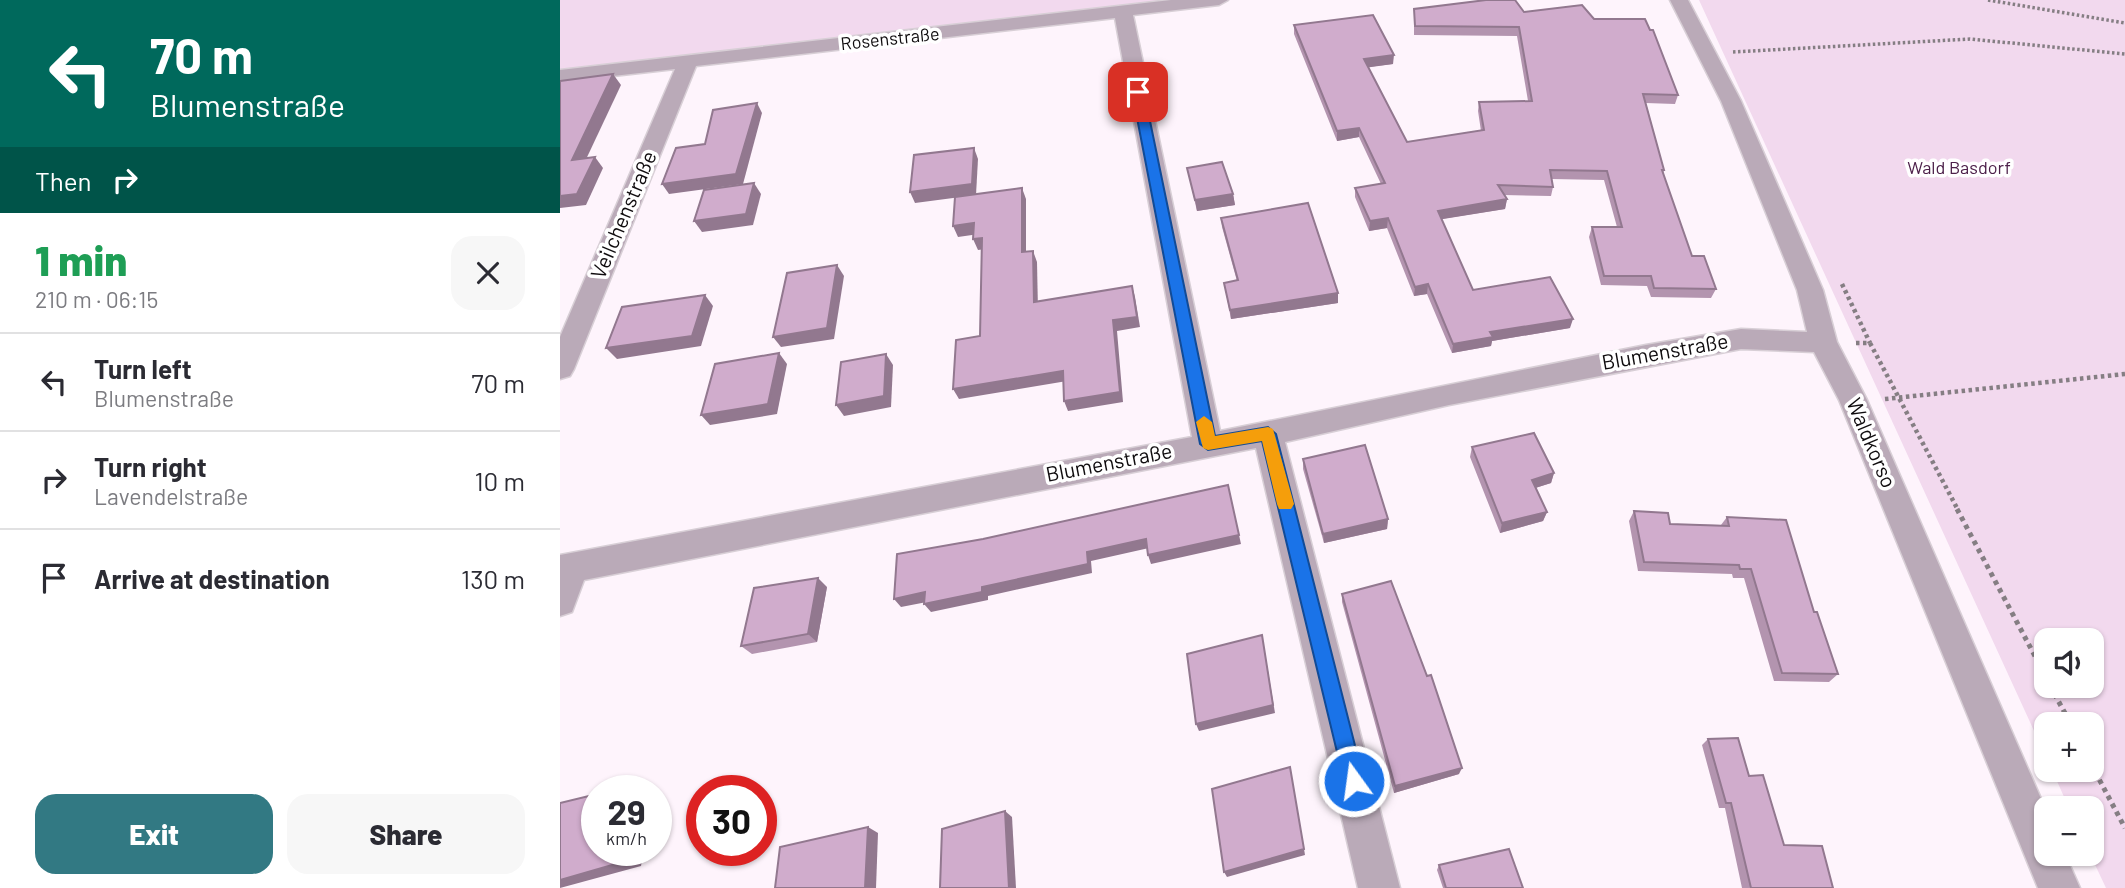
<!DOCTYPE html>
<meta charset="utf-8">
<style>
body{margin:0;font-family:Barlow,sans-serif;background:#f7f7f7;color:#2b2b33;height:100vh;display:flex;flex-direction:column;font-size:26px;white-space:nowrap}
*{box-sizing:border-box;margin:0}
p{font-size:23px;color:#7c7c81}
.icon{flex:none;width:38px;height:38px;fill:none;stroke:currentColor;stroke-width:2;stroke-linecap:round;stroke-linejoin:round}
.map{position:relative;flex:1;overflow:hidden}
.sheet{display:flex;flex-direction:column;background:#fff;width:560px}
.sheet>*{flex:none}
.banner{background:#00695c;color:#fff;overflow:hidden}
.tools{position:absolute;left:1474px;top:628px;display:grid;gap:14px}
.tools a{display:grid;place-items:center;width:70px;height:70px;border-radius:14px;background:#fff;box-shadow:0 2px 5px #0004;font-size:35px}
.speed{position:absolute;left:21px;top:775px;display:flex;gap:14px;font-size:35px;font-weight:700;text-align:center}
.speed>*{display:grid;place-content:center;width:91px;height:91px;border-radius:50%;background:#fff;box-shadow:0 2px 5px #0004;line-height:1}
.speed small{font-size:18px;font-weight:400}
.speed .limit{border:10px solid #d22;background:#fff;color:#111}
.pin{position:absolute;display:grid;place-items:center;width:60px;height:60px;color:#fff;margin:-30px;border-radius:14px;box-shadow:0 4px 10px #0006}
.me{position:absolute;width:77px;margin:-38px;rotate:346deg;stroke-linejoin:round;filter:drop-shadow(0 0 5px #0008)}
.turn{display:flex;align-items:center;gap:24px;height:147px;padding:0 35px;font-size:32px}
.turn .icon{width:91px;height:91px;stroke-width:2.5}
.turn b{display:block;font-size:49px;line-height:60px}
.then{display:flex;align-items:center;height:66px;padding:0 35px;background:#0003;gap:14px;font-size:26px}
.round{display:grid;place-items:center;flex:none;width:74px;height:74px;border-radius:21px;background:#f7f7f7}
.headline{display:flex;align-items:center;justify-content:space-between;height:119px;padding:0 35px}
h1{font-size:42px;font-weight:800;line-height:52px;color:#1e9e55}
.button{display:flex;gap:14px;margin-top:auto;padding:14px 35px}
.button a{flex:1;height:80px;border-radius:21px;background:#327983;color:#fff;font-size:28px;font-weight:800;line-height:80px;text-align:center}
.button a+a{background:#f7f7f7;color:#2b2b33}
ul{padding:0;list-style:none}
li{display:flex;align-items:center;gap:21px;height:98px;padding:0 35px;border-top:2px solid #e1e1e2}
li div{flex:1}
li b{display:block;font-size:26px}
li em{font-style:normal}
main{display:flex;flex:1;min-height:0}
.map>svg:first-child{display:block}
.green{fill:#f2d9ee;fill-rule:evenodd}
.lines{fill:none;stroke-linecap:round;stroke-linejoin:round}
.minor-casing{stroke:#d8cfd6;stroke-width:3}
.path-far2{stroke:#857e83;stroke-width:3.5;stroke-dasharray:2.5 2.5;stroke-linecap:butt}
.path-far1{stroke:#857e83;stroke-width:4.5;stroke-dasharray:3.5 3.5;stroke-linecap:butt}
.path{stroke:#857e83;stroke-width:5;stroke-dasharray:4.5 4.5;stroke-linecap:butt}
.minor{fill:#baaab8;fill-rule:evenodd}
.wall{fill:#b394af}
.shaded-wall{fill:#92788f}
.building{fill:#d0accc;stroke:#92788f;stroke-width:2}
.route{fill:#1a73e8;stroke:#114b97;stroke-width:2}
.slow{fill:#f59e0b}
.labels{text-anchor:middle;stroke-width:7;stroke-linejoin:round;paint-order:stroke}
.far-street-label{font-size:18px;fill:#0f0c0e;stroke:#fff}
.far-park-label{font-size:18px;fill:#4d204a;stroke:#fff}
.street-label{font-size:21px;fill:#0f0c0e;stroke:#fff}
</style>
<main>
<section class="sheet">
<div class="banner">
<div class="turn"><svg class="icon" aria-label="left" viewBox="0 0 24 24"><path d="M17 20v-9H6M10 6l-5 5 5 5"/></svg><div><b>70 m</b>Blumenstraße</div></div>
<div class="then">Then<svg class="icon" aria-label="right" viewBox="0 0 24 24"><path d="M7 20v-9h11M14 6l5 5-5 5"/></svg></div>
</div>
<div class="headline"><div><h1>1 min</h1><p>210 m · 06:15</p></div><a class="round"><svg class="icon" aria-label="close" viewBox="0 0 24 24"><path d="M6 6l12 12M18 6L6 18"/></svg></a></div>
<ul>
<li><svg class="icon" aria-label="left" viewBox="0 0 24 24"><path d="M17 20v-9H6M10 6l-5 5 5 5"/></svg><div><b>Turn left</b><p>Blumenstraße</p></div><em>70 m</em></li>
<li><svg class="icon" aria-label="right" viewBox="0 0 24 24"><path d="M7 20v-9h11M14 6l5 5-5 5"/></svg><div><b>Turn right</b><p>Lavendelstraße</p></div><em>10 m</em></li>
<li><svg class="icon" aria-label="arrive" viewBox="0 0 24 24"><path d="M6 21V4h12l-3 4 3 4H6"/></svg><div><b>Arrive at destination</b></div><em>130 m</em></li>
</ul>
<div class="button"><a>Exit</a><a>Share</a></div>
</section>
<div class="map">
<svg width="1565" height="888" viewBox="0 0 1565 888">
<rect width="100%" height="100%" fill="#fef4fc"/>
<g class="green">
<path d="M 0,0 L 619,0 L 0,73 Z"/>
<path d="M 1139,0 L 1565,0 L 1565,888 L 1546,888 L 1530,854 L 1531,808 L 1509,808 L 1492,770 L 1531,770 L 1531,724 L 1486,724 L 1486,757 ZM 1486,640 L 1531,640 L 1531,686 L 1486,686 Z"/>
</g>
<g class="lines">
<defs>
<path id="minor" d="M 611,0 L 668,0 L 659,5 L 573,15 L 660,431 L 1086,345 L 1181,329 L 1247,332 L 1237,290 L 1161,101 L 1110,0 L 1128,0 L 1181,101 L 1263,290 L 1277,342 L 1307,400 L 1486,810 L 1486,854 L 1505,854 L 1520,888 L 1478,888 L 1279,400 L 1254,352 L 1181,349 L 889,405 L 725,442 L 840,888 L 798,888 L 696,448 L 24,580 L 12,612 L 0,616 L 0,555 L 632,437 L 555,18 L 136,66 L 14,369 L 10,376 L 0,379 L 0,337 L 115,69 L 0,82 L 0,70 Z"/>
</defs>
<use href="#minor" class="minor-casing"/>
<g class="path-far2">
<path d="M 1428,0 L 1565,23"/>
<path d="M 1173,52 L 1410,39 L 1565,54"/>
</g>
<g class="path-far1">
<path d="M 1282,284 L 1310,343"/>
<path d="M 1296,343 L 1310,343 L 1398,510"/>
<path d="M 1325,399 L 1565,374"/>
</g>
<g class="path">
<path d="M 1397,509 L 1486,677"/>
<path d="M 1490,686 L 1511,724"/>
<path d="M 1531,764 L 1565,828"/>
</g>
<use href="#minor" class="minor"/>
</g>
<g class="wall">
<path d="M 854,9 L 964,12 L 1034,19 L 1118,95 L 1115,104 L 1086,103 L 1104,170 L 1103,174 L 1132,256 L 1156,289 L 1151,298 L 1091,297 L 1087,286 L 1041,285 L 1029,237 L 1032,227 L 1057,227 L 1044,180 L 992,179 L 993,187 L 991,196 L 944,195 L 947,199 L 945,209 L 881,219 L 913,290 L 1010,328 L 932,341 L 931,346 L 892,353 L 867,294 L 854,296 L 827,228 L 809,231 L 795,197 L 795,188 L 821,184 L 799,137 L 777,141 L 734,34 L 734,25 L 833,64 L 808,67 L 847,142 L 921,131 L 918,111 L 919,102 L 968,101 L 957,36 L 854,35 Z"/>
<path d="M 627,168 L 673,194 L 675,205 L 637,211 Z"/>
<path d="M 661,218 L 778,303 L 671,319 L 664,283 L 677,281 L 662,227 Z"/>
<path d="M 912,447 L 994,473 L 991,483 L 975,488 L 987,512 L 983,521 L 940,533 L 910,457 Z"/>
<path d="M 743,459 L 828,519 L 827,529 L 764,543 L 743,469 Z"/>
<path d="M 1074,511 L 1110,524 L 1161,525 L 1167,517 L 1254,612 L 1278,674 L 1269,682 L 1214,681 L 1184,578 L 1173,578 L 1172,574 L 1078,571 L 1069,521 Z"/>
<path d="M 267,587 L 257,642 L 192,654 L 181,646 Z"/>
<path d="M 782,594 L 899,774 L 834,793 L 782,602 Z"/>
<path d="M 1148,739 L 1189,776 L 1224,845 L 1273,888 L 1182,888 L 1165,808 L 1159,808 L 1142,745 Z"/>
<path d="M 879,865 L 963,888 L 883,888 L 877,870 Z"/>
</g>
<g class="shaded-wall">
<path d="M 834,55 L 833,64 L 804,68 L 804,59 Z"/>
<path d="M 53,74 L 61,85 L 21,170 L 12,160 Z"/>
<path d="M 197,103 L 202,113 L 183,184 L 109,194 L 102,184 Z"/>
<path d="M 799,128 L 799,137 L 777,141 L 777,131 Z"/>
<path d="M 414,148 L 418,159 L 416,195 L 355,203 L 350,192 Z"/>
<path d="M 35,157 L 43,168 L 26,205 L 0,208 L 0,196 Z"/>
<path d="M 194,183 L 201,194 L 193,225 L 142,232 L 134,221 Z"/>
<path d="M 462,188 L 466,199 L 466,263 L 462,252 Z"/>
<path d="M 673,194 L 675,205 L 637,211 L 635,200 Z"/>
<path d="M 947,199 L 945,209 L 877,220 L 878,211 Z"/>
<path d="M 828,218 L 827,228 L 809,231 L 810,221 Z"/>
<path d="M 414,223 L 419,234 L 398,237 L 393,226 Z"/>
<path d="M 422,238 L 426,249 L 418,250 L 413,239 Z"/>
<path d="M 473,251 L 477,262 L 478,312 L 474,302 Z"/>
<path d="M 277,265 L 284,276 L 274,339 L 221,347 L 213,337 Z"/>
<path d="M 868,284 L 867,294 L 854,296 L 855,287 Z"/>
<path d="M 572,286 L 575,297 L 580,327 L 557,331 L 563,402 L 508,411 L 504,401 L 553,320 Z"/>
<path d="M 778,293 L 778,303 L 671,319 L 670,310 Z"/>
<path d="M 145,295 L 153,306 L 141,346 L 57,359 L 46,348 Z"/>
<path d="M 1013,319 L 1010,328 L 932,341 L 931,346 L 892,353 L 893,344 L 930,332 Z"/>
<path d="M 219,353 L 227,364 L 217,414 L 150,425 L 141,415 Z"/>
<path d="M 326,354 L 333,365 L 331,407 L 284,416 L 276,405 Z"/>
<path d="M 503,371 L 507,381 L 399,399 L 393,389 Z"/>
<path d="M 994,473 L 991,483 L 969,490 L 972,480 Z"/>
<path d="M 987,512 L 983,521 L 940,533 L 942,523 Z"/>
<path d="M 828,519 L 827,529 L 764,543 L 763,534 Z"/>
<path d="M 679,535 L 681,544 L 591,564 L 588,555 Z"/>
<path d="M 586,539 L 589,548 L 531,561 L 532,573 L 428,596 L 428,600 L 371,612 L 364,604 L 422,587 L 527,552 Z"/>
<path d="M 258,578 L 267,587 L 257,642 L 248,634 Z"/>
<path d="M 365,592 L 372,601 L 341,607 L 334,599 Z"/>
<path d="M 702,635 L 715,713 L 639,731 L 636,724 Z"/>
<path d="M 902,768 L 899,774 L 834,793 L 835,786 Z"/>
<path d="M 81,783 L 95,789 L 95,791 L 79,791 Z"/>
<path d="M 445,811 L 452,817 L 456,888 L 449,888 Z"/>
<path d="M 308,827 L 318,833 L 316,888 L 305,888 Z"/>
<path d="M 744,849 L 745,855 L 667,877 L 664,872 Z"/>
<path d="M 68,850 L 84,850 L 81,866 L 0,888 L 0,880 Z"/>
</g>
<g class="building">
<path d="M 926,0 L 955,0 L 964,12 L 1022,5 L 1034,19 L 1085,19 L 1090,30 L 1093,30 L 1118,95 L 1083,94 L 1104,170 L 1102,170 L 1132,256 L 1144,256 L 1156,289 L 1094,288 L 1091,276 L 1044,276 L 1032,227 L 1062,227 L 1047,171 L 990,170 L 993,187 L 938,185 L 947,199 L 878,211 L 913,290 L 990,277 L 1013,319 L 930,332 L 933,337 L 893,344 L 868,284 L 855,287 L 828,218 L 810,221 L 795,188 L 825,183 L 799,128 L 777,131 L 734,25 L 813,15 L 834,55 L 804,59 L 847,142 L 924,130 L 919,102 L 972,101 L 959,27 L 855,26 L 854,9 Z"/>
<path d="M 53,74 L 12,160 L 35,157 L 17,194 L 0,196 L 0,81 Z"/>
<path d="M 197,103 L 176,174 L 102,184 L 116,148 L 145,144 L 153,110 Z"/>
<path d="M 414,148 L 412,184 L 350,192 L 354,155 Z"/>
<path d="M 662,162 L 673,194 L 635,200 L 627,168 Z"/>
<path d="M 194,183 L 186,214 L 134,221 L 144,190 Z"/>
<path d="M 462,188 L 462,252 L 473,251 L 474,302 L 572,286 L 577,317 L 553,320 L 560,392 L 504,401 L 503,371 L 393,389 L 396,340 L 420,336 L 422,238 L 413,239 L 414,223 L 393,226 L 395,197 Z"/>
<path d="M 748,203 L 778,293 L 670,310 L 664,283 L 678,280 L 661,218 Z"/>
<path d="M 277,265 L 267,328 L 213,337 L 227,273 Z"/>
<path d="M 145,295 L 132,336 L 46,348 L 62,307 Z"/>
<path d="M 219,353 L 208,404 L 141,415 L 155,364 Z"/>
<path d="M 326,354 L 324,396 L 276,405 L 281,362 Z"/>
<path d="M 974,433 L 994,473 L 972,480 L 987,512 L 942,523 L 912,447 Z"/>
<path d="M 805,445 L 828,519 L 763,534 L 743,459 Z"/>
<path d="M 668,485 L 679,535 L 588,555 L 586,539 L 527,552 L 528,564 L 422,587 L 422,592 L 364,604 L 365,592 L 334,599 L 337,554 L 423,539 Z"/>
<path d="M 1074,511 L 1108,513 L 1110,524 L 1169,526 L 1167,517 L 1226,520 L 1254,612 L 1257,612 L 1278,674 L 1222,673 L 1191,569 L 1180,569 L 1179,565 L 1084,562 Z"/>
<path d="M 258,578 L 248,634 L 181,646 L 194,588 Z"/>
<path d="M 831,581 L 867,676 L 871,675 L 902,768 L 835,786 L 782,594 Z"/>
<path d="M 702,635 L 713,705 L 636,724 L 627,654 Z"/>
<path d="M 1178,738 L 1189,776 L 1203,775 L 1224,845 L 1262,846 L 1273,888 L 1191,888 L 1171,803 L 1166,803 L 1148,739 Z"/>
<path d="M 730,767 L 744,849 L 664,872 L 652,789 Z"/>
<path d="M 81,783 L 79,791 L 48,791 Z"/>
<path d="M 37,794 L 37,850 L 68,850 L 66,861 L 0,880 L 0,803 Z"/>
<path d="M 445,811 L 449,888 L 380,888 L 382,829 Z"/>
<path d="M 308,827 L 305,888 L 215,888 L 220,847 Z"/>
<path d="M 949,849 L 963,888 L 886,888 L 879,865 Z"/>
</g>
<path class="route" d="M 578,89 L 584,92 L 655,436 L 708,427 L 716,434 L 804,781 L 801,788 L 794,791 L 787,788 L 784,781 L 702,441 L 648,450 L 640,444 L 572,92 Z"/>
<path class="slow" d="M 644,416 L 652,422 L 655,436 L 708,427 L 713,429 L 734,504 L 731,509 L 719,509 L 717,504 L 702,441 L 648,450 L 643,448 L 636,422 Z"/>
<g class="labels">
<g class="far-street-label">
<text transform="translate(330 39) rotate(-6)" y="6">Rosenstraße</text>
</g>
<g class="far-park-label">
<text x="1399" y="174">Wald Basdorf</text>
</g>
<g class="street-label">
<text transform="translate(64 215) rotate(-67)" y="7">Veilchenstraße</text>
<text transform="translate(1105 352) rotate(-10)" y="7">Blumenstraße</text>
<text transform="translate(1311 443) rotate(67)" y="7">Waldkorso</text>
<text transform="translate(549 463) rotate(-11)" y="7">Blumenstraße</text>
</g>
</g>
</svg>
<div class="tools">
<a><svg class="icon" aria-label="sound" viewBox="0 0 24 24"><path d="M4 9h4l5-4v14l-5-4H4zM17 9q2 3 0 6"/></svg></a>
<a>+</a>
<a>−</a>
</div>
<div class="speed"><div>29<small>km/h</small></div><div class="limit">30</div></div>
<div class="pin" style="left:578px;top:92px;background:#d93025"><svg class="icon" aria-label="arrive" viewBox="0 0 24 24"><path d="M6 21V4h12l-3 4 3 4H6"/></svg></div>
<svg class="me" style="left:794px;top:781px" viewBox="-20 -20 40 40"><circle r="17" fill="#1a73e8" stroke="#fff" stroke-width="3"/><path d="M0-11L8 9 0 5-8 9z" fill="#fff"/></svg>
</div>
</main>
